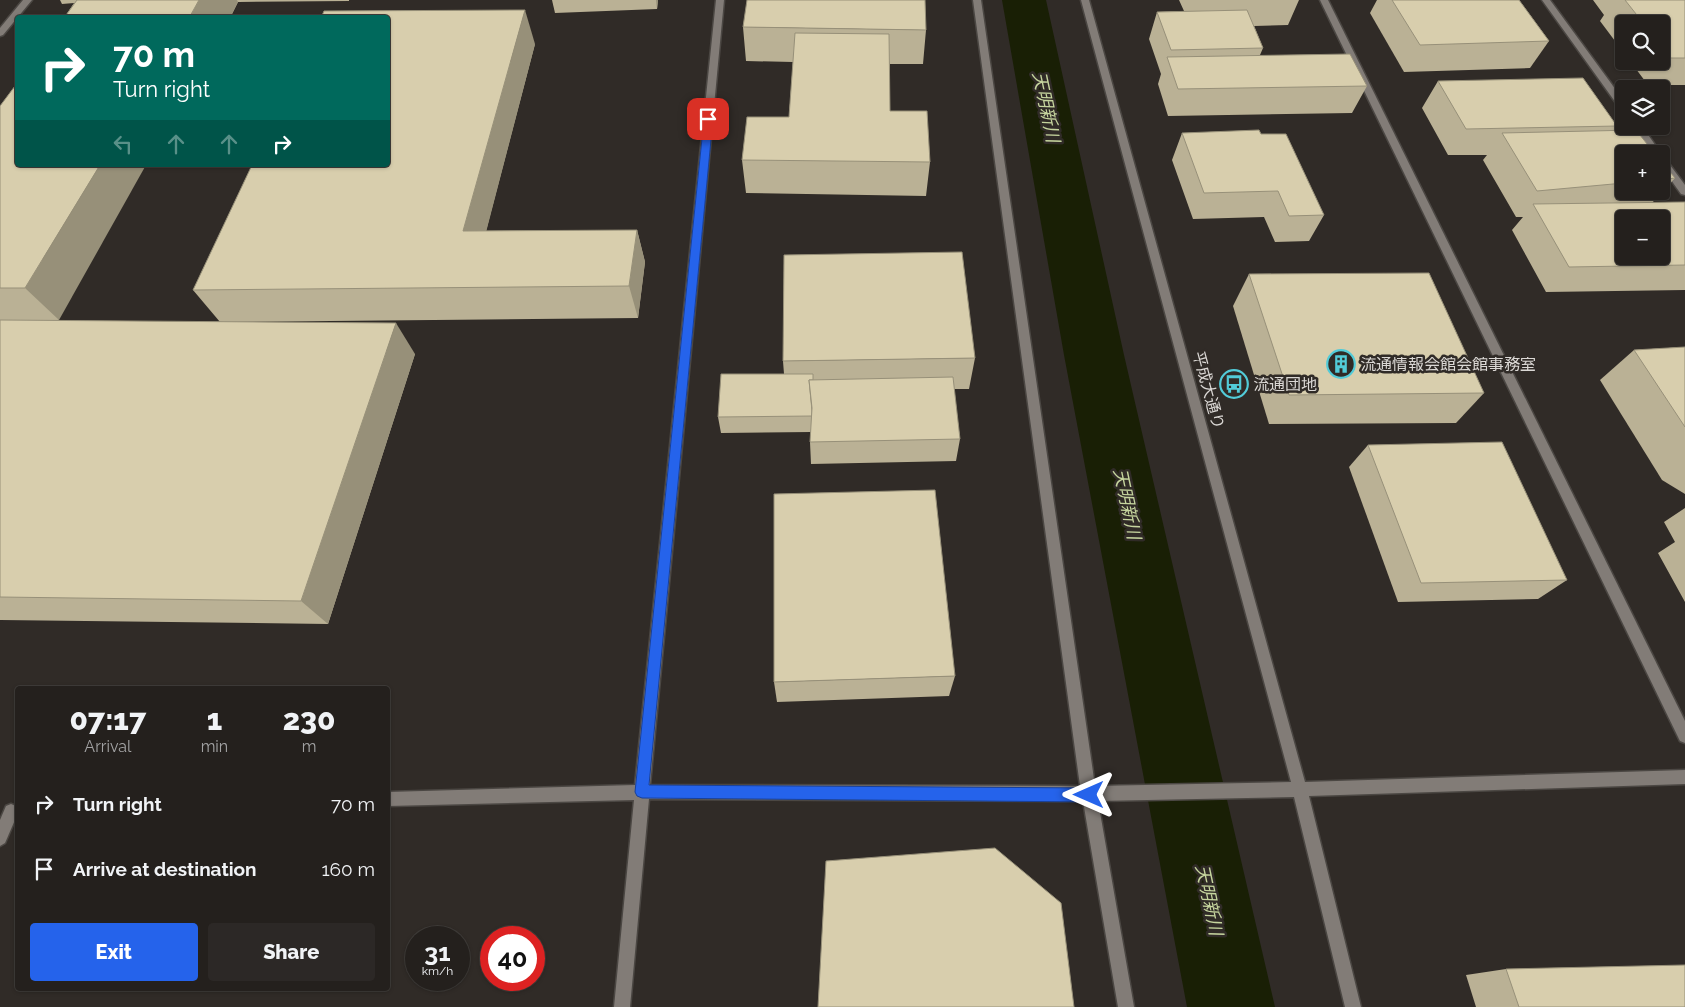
<!DOCTYPE html>
<meta charset="utf-8">
<style>
body{margin:0;font-family:Raleway,"Noto Sans JP",sans-serif;background:#2c2826;color:#f1f3f6;height:100vh;display:flex;flex-direction:column;font-size:19px;white-space:nowrap}
*{box-sizing:border-box;margin:0}
p{font-size:16px;color:#a3a3a4}
.icon{flex:none;width:28px;height:28px;fill:none;stroke:currentColor;stroke-width:2;stroke-linecap:round;stroke-linejoin:round}
.map{position:relative;flex:1;overflow:hidden}
.side{position:absolute;left:15px;top:686px;width:375px;height:305px;display:flex;flex-direction:column;background:#24201d;border-radius:5px;box-shadow:0 1px 4px #0004,0 0 0 1px #413e3b}
.side>*{flex:none}
.banner{position:absolute;left:15px;top:15px;width:375px;height:152px;border-radius:5px;box-shadow:0 1px 4px #0004,0 0 0 1px #413e3b;background:#00695c;color:#fff;overflow:hidden}
.buttons{position:absolute;left:1615px;top:15px;display:grid;gap:10px}
.buttons a{display:grid;place-items:center;width:55px;height:55px;border-radius:5px;background:#24201d;box-shadow:0 1px 4px #0004,0 0 0 1px #413e3b;font-size:25px}
.speed{position:absolute;left:405px;top:926px;display:flex;gap:10px;font-size:25px;font-weight:700;text-align:center}
.speed>*{display:grid;place-content:center;width:65px;height:65px;border-radius:50%;background:#24201d;box-shadow:0 1px 4px #0004,0 0 0 1px #413e3b;line-height:1}
.speed small{font-size:12px;font-weight:400}
.speed .limit{border:8px solid #d22;background:#fff;color:#111}
.pin{position:absolute;display:grid;place-items:center;width:42px;height:42px;color:#fff;margin:-21px;border-radius:10px;box-shadow:0 2px 8px #0006}
.me{position:absolute;width:55px;margin:-28px;rotate:270deg;stroke-linejoin:round;filter:drop-shadow(0 0 4px #0008)}
.turn{display:flex;align-items:center;gap:18px;height:105px;padding:0 15px;font-size:22px}
.turn .icon{width:65px;height:65px;stroke-width:2.5}
.turn b{display:block;font-size:35px;line-height:42px}
.lanes{display:flex;align-items:center;height:48px;padding:0 15px;background:#0003;justify-content:center;gap:25px;direction:ltr}
.lanes .off{opacity:.35}
.eta{display:flex;justify-content:space-evenly;align-items:center;height:85px;text-align:center}
.eta b{font-size:30px;font-weight:800;line-height:35px}
.button{display:flex;gap:10px;margin-top:auto;padding:10px 15px}
.button a{flex:1;height:58px;border-radius:5px;background:#2563eb;color:#fff;font-size:20px;font-weight:800;line-height:58px;text-align:center}
.button a+a{background:#2c2826;color:#f1f3f6}
ul{padding:0;list-style:none}
li{display:flex;align-items:center;gap:15px;height:65px;padding:0 15px}
li div{flex:1}
li b{display:block;font-size:19px}
li em{font-style:normal}
.map>svg:first-child{display:block}
.lines{fill:none;stroke-linecap:round;stroke-linejoin:round}
.river{fill:#191f05;fill-rule:evenodd}
.minor-casing{stroke:#4b4743;stroke-width:3}
.minor{fill:#827c77;fill-rule:evenodd}
.wall{fill:#bab195}
.shaded-wall{fill:#979079}
.building{fill:#d8cead;stroke:#979079;fill-rule:evenodd}
.route{fill:#2563eb;stroke:#184099}
.labels{text-anchor:middle;stroke-width:5;stroke-linejoin:round;paint-order:stroke}
.poi-label{font-size:16px;fill:#dbd8d5;stroke:#302b27;text-anchor:start}
.street-label{font-size:16px;fill:#dbd8d5;stroke:#302b27}
.water-label{font-size:18px;font-style:italic;fill:#c6d59e;stroke:#302b27}
</style>
<div class="map">
<svg width="1685" height="1007" viewBox="0 0 1685 1007">
<rect width="100%" height="100%" fill="#302b27"/>
<g class="lines">
<path class="river" d="M 1002,0 L 1046,0 L 1124,355 L 1275,1007 L 1187,1007 L 1064,355 Z"/>
<defs>
<g id="minor">
<path d="M 23,0 L 32,0 L 3,35 L 0,36 L 0,28 Z"/>
<path d="M 716,0 L 724,0 L 650,785 L 1080,786 L 973,0 L 981,0 L 1095,786 L 1291,782 L 1081,0 L 1089,0 L 1305,782 L 1685,770 L 1685,784 L 1309,796 L 1361,1007 L 1345,1007 L 1294,797 L 1098,801 L 1134,1007 L 1118,1007 L 1083,801 L 649,799 L 630,1007 L 614,1007 L 634,800 L 388,806 L 388,792 L 635,785 Z"/>
<path d="M 1320,0 L 1328,0 L 1685,721 L 1685,743 L 1680,741 Z"/>
<path d="M 1542,0 L 1550,0 L 1624,101 L 1624,111 L 1621,110 Z"/>
<path d="M 1632,126 L 1642,126 L 1660,152 L 1662,154 L 1661,155 L 1652,154 Z"/>
<path d="M 1661,156 L 1664,157 L 1685,185 L 1685,195 L 1681,194 L 1661,166 Z"/>
<path d="M 11,804 L 16,806 L 18,813 L 5,843 L 0,846 L 0,820 L 6,806 Z"/>
</g>
</defs>
<use href="#minor" class="minor-casing"/>
<use href="#minor" class="minor"/>
</g>
<g class="wall">
<path d="M 60,0 L 349,0 L 349,1 L 238,2 L 230,18 L 64,18 L 74,3 L 62,4 Z"/>
<path d="M 552,0 L 658,0 L 657,9 L 555,13 Z"/>
<path d="M 1179,0 L 1299,0 L 1288,25 L 1254,26 L 1263,48 L 1260,55 L 1367,86 L 1352,113 L 1168,116 L 1158,84 L 1161,74 L 1149,39 L 1157,12 L 1184,11 Z"/>
<path d="M 1377,0 L 1519,0 L 1549,41 L 1530,68 L 1404,72 L 1370,13 Z"/>
<path d="M 1593,0 L 1685,0 L 1685,85 L 1648,85 L 1630,61 L 1661,61 L 1661,24 L 1624,24 L 1624,53 L 1600,21 L 1604,15 Z"/>
<path d="M 743,27 L 926,30 L 923,64 L 890,64 L 890,111 L 930,162 L 926,196 L 746,193 L 742,160 L 789,117 L 793,62 L 746,61 Z"/>
<path d="M 535,44 L 486,231 L 637,230 L 645,262 L 638,318 L 220,322 L 193,290 Z"/>
<path d="M 1438,81 L 1617,126 L 1613,131 L 1624,154 L 1624,191 L 1661,191 L 1661,161 L 1675,178 L 1652,203 L 1685,202 L 1685,290 L 1546,292 L 1512,230 L 1523,217 L 1516,217 L 1483,160 L 1487,155 L 1448,155 L 1422,108 Z"/>
<path d="M 0,106 L 59,320 L 415,354 L 328,624 L 0,620 Z"/>
<path d="M 1182,133 L 1261,134 L 1324,215 L 1309,241 L 1275,242 L 1264,217 L 1193,219 L 1172,160 Z"/>
<path d="M 1249,274 L 1484,393 L 1456,423 L 1269,424 L 1233,306 Z"/>
<path d="M 1685,347 L 1685,494 L 1662,480 L 1600,380 L 1634,350 Z"/>
<path d="M 975,358 L 969,389 L 954,389 L 960,439 L 956,461 L 811,464 L 810,442 L 811,432 L 721,433 L 718,417 L 784,374 L 783,361 Z"/>
<path d="M 1368,445 L 1567,580 L 1538,599 L 1398,602 L 1349,467 Z"/>
<path d="M 1685,508 L 1685,602 L 1658,553 L 1675,542 L 1664,522 Z"/>
<path d="M 955,676 L 949,696 L 777,702 L 774,682 Z"/>
<path d="M 1506,969 L 1685,1007 L 1476,1007 L 1466,975 Z"/>
</g>
<g class="shaded-wall">
<path d="M 199,0 L 237,0 L 238,2 L 230,18 L 189,18 Z"/>
<path d="M 656,0 L 658,0 L 657,9 Z"/>
<path d="M 525,10 L 535,44 L 478,263 L 463,231 Z"/>
<path d="M 100,165 L 146,165 L 59,320 L 25,288 Z"/>
<path d="M 637,230 L 645,262 L 638,318 L 629,286 Z"/>
<path d="M 396,323 L 415,354 L 328,624 L 301,601 Z"/>
</g>
<g class="building">
<path d="M 77,0 L 199,0 L 189,18 L 64,18 Z"/>
<path d="M 747,0 L 925,0 L 926,30 L 743,27 Z"/>
<path d="M 1392,0 L 1519,0 L 1549,41 L 1420,45 Z"/>
<path d="M 1625,0 L 1685,0 L 1685,58 L 1671,58 L 1661,46 L 1661,24 L 1644,24 Z"/>
<path d="M 525,10 L 463,231 L 637,230 L 629,286 L 193,290 L 252,165 L 388,165 L 388,18 L 321,18 L 324,11 Z"/>
<path d="M 1247,10 L 1263,48 L 1171,50 L 1157,12 Z"/>
<path d="M 795,33 L 889,34 L 890,111 L 927,111 L 930,162 L 742,160 L 747,117 L 789,117 Z"/>
<path d="M 1350,54 L 1367,86 L 1178,89 L 1167,57 Z"/>
<path d="M 1583,78 L 1617,126 L 1466,129 L 1438,81 Z"/>
<path d="M 18,82 L 18,165 L 100,165 L 25,288 L 0,288 L 0,106 Z"/>
<path d="M 1259,130 L 1261,134 L 1286,134 L 1324,215 L 1289,216 L 1278,191 L 1204,193 L 1182,133 Z"/>
<path d="M 1636,130 L 1655,154 L 1624,154 L 1624,183 L 1537,191 L 1502,133 Z"/>
<path d="M 1661,161 L 1675,178 L 1661,180 Z"/>
<path d="M 1685,202 L 1685,265 L 1569,267 L 1533,204 ZM 1624,219 L 1661,219 L 1661,256 L 1624,256 Z"/>
<path d="M 962,252 L 975,358 L 783,361 L 784,255 Z"/>
<path d="M 1429,273 L 1484,393 L 1289,395 L 1249,274 Z"/>
<path d="M 0,320 L 396,323 L 301,601 L 0,597 Z"/>
<path d="M 1685,347 L 1685,427 L 1634,350 Z"/>
<path d="M 721,374 L 813,374 L 813,380 L 809,380 L 812,411 L 812,416 L 718,417 Z"/>
<path d="M 953,377 L 960,439 L 810,442 L 812,408 L 809,380 Z"/>
<path d="M 1502,442 L 1567,580 L 1421,583 L 1368,445 Z"/>
<path d="M 935,490 L 955,676 L 774,682 L 774,494 Z"/>
<path d="M 995,848 L 1061,903 L 1074,1007 L 818,1007 L 826,861 Z"/>
<path d="M 1685,965 L 1685,1007 L 1519,1007 L 1506,969 Z"/>
</g>
<path class="route" d="M 708,116 L 713,119 L 649,785 L 1089,788 L 1094,790 L 1096,795 L 1094,800 L 1089,802 L 642,798 L 637,796 L 635,792 L 704,119 Z"/>
<defs>
<symbol id="building-ring" viewBox="-11 -11 22 22"><circle r="9.5" fill="#302b27" stroke="#52cbd8" stroke-width="1.5"/><path d="M-4-6H4V6H1V3H-1V6H-4ZM-2.5-4.3h1.7v1.8h-1.7ZM.8-4.3h1.7v1.8H.8ZM-2.5-1h1.7V.8h-1.7ZM.8-1h1.7V.8H.8Z" fill="#52cbd8"/></symbol>
<symbol id="bus-ring" viewBox="-11 -11 22 22"><circle r="9.5" fill="#302b27" stroke="#52cbd8" stroke-width="1.5"/><path d="M-5-6H5V4H4V6H2V4H-2V6H-4V4H-5ZM-3.5-4V0h7V-4ZM-3.5 1.2v1.5H-2V1.2ZM2 1.2v1.5H3.5V1.2Z" fill="#52cbd8"/></symbol>
</defs>
<g fill-rule="evenodd">
<use href="#building-ring" x="1325" y="348" width="32" height="32"/>
<use href="#bus-ring" x="1218" y="368" width="32" height="32"/>
</g>
<g class="labels">
<g class="poi-label">
<text x="1360" y="370">流通情報会館会館事務室</text>
<text x="1253" y="390">流通団地</text>
</g>
<g class="street-label">
<text transform="translate(1209 390) rotate(75)" y="6">平成大通り</text>
</g>
<g class="water-label">
<text transform="translate(1046 107) rotate(78)" y="6">天明新川</text>
<text transform="translate(1127 504) rotate(78)" y="6">天明新川</text>
<text transform="translate(1209 900) rotate(78)" y="6">天明新川</text>
</g>
</g>
</svg>
<div class="buttons">
<a><svg class="icon" aria-label="search" viewBox="0 0 24 24"><circle cx="10" cy="10" r="6"/><path d="M15 15l6 6"/></svg></a>
<a><svg class="icon" aria-label="layers" viewBox="0 0 24 24"><path d="M12 4l9 5-9 5-9-5zM3 14l9 5 9-5"/></svg></a>
<a>+</a>
<a>−</a>
</div>
<div class="speed"><div>31<small>km/h</small></div><div class="limit">40</div></div>
<div class="pin" style="left:708px;top:119px;background:#d93025"><svg class="icon" aria-label="arrive" viewBox="0 0 24 24"><path d="M6 21V4h12l-3 4 3 4H6"/></svg></div>
<svg class="me" style="left:1089px;top:795px" viewBox="-20 -20 40 40"><path d="M0-17L14 15 0 8-14 15z" fill="#2563eb" stroke="#fff" stroke-width="4"/></svg>
<div class="banner">
<div class="turn"><svg class="icon" aria-label="right" viewBox="0 0 24 24"><path d="M7 20v-9h11M14 6l5 5-5 5"/></svg><div><b>70 m</b>Turn right</div></div>
<div class="lanes"><svg class="icon off" aria-label="left" viewBox="0 0 24 24"><path d="M17 20v-9H6M10 6l-5 5 5 5"/></svg><svg class="icon off" aria-label="ahead" viewBox="0 0 24 24"><path d="M12 20V5M6 11l6-6 6 6"/></svg><svg class="icon off" aria-label="ahead" viewBox="0 0 24 24"><path d="M12 20V5M6 11l6-6 6 6"/></svg><svg class="icon" aria-label="right" viewBox="0 0 24 24"><path d="M7 20v-9h11M14 6l5 5-5 5"/></svg></div>
</div>
<section class="side">
<div class="eta">
<div><b>07:17</b><p>Arrival</p></div>
<div><b>1</b><p>min</p></div>
<div><b>230</b><p>m</p></div>
</div>
<ul>
<li><svg class="icon" aria-label="right" viewBox="0 0 24 24"><path d="M7 20v-9h11M14 6l5 5-5 5"/></svg><div><b>Turn right</b></div><em>70 m</em></li>
<li><svg class="icon" aria-label="arrive" viewBox="0 0 24 24"><path d="M6 21V4h12l-3 4 3 4H6"/></svg><div><b>Arrive at destination</b></div><em>160 m</em></li>
</ul>
<div class="button"><a>Exit</a><a>Share</a></div>
</section>
</div>
